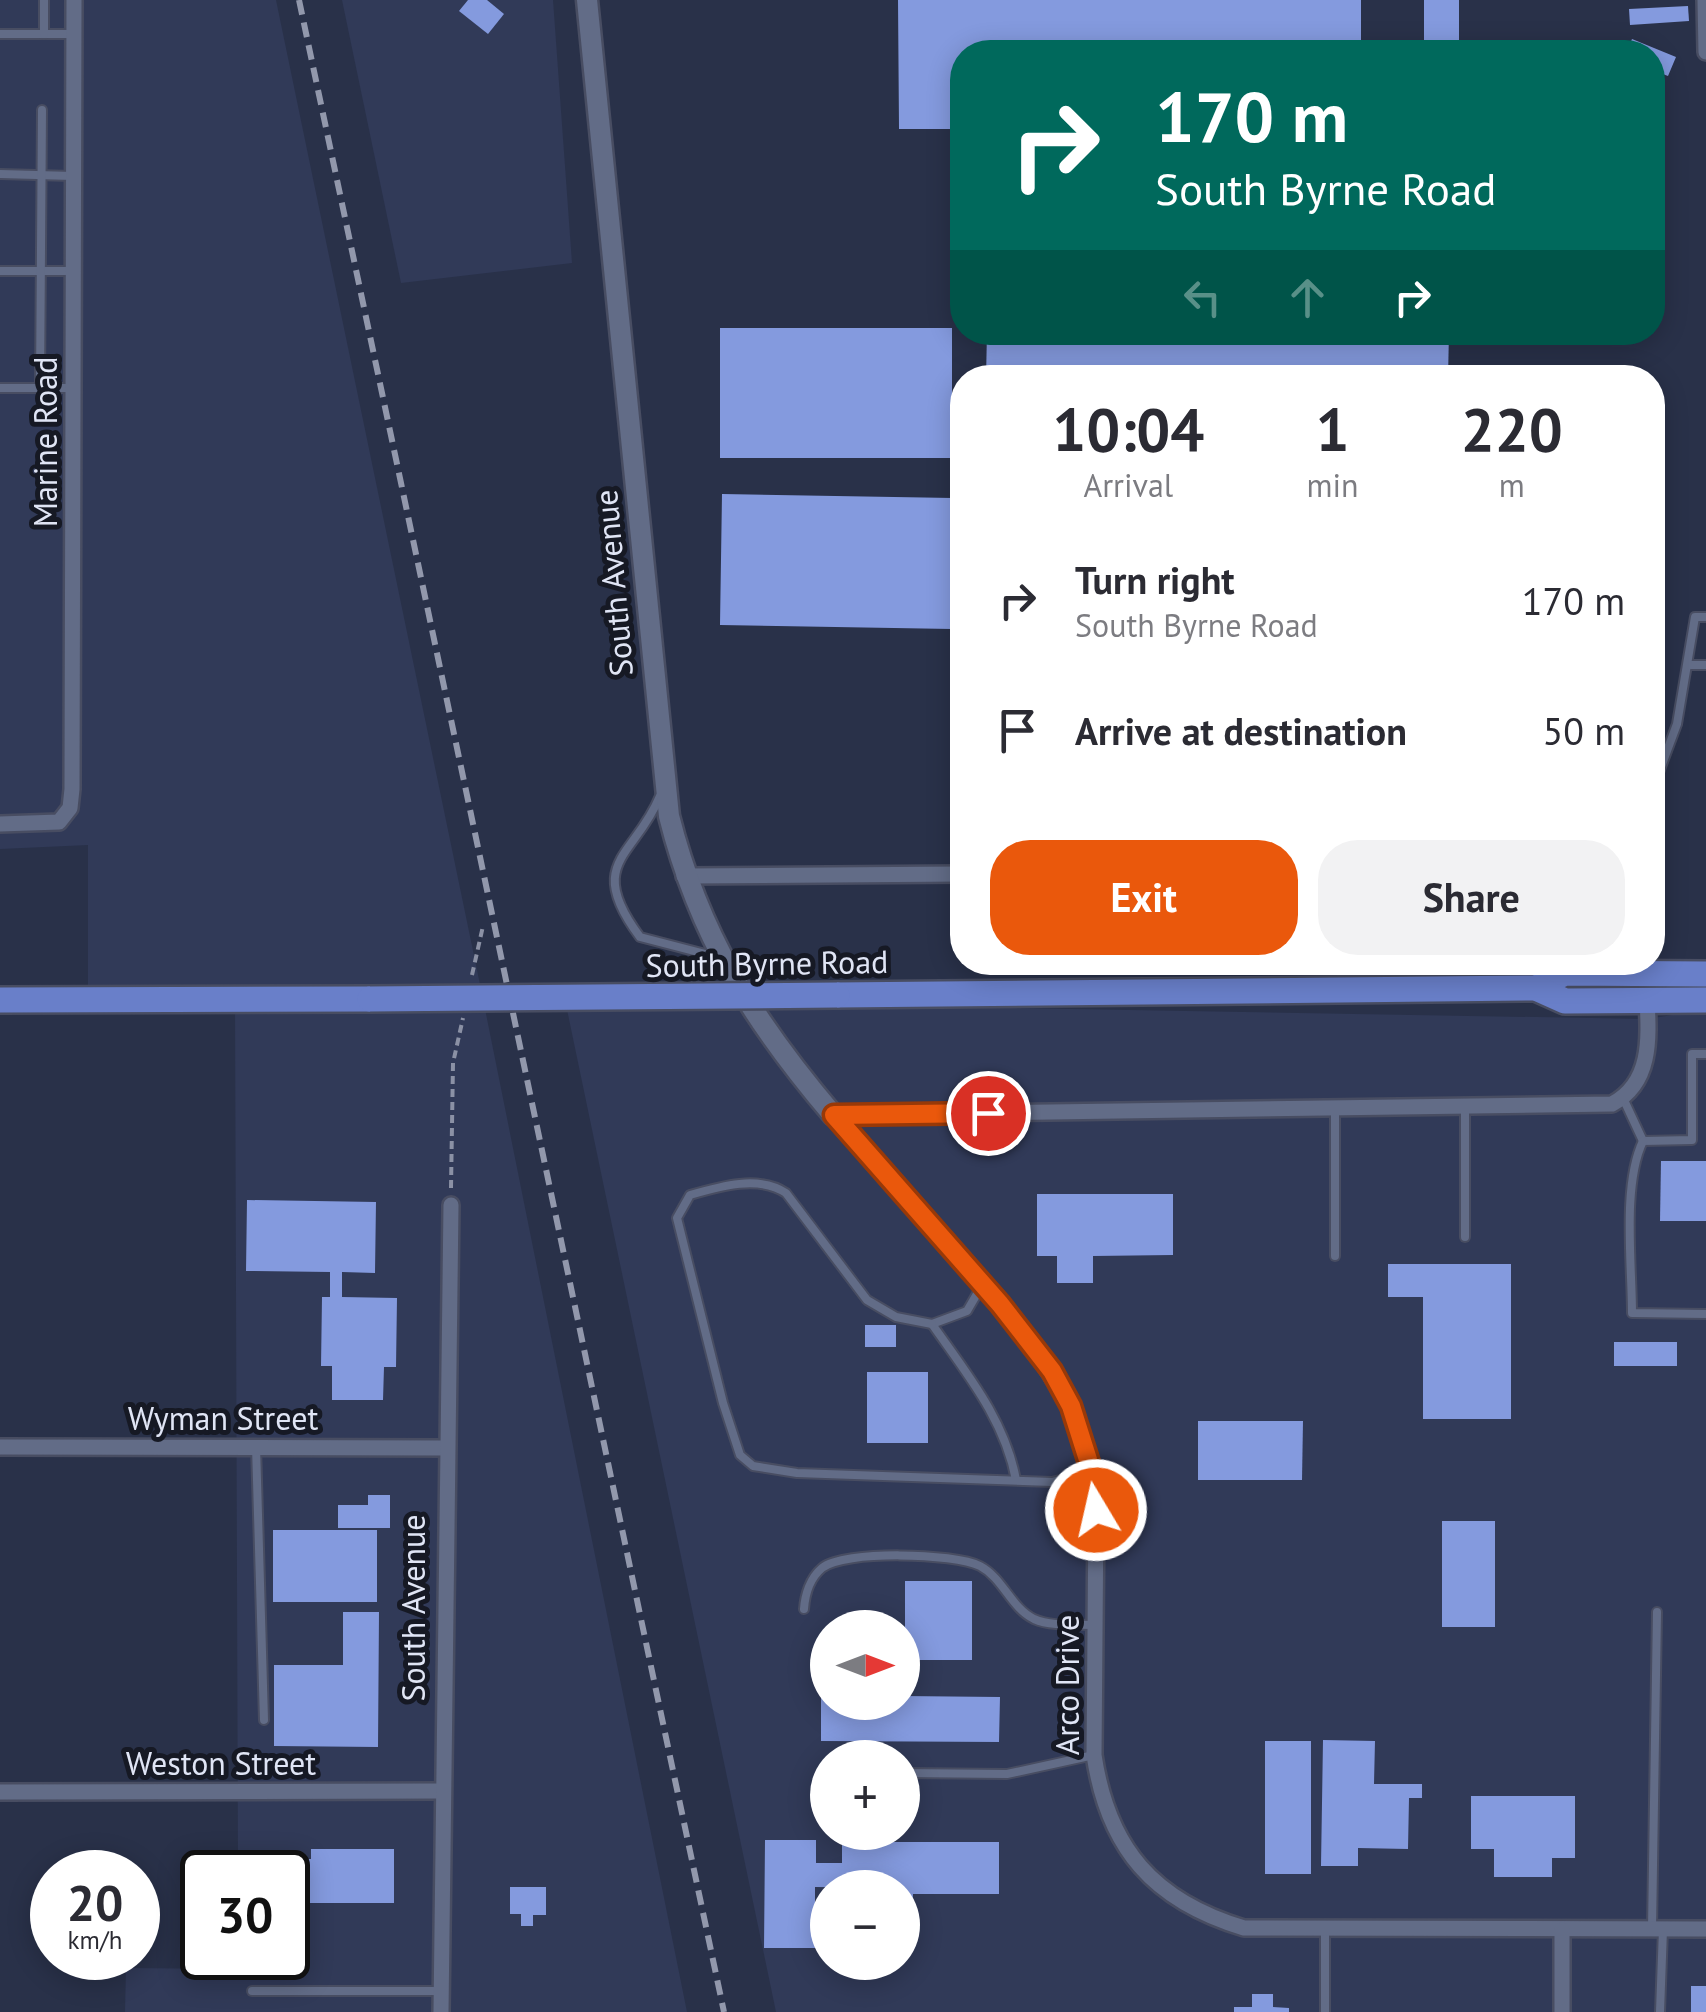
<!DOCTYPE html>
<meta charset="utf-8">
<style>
body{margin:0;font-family:"PT Sans",sans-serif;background:#f2f2f3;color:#2b2b33;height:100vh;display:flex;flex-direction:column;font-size:38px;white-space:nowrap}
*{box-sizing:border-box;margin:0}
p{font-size:32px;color:#7c7c81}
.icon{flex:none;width:55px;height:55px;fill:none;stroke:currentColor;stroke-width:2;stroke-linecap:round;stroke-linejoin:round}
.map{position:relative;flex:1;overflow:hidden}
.panel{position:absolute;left:950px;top:365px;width:715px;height:610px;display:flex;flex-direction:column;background:#fff;border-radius:40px;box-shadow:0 5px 25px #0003}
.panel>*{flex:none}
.guide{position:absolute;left:950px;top:40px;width:715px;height:305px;border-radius:40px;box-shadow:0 5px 25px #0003;background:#00695c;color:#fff;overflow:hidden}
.needle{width:65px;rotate:90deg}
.buttons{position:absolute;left:810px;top:1610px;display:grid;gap:20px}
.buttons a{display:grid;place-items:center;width:110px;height:110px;border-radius:50%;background:#fff;box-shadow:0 5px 25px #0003;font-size:50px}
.speed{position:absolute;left:30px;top:1850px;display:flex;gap:20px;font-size:50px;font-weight:700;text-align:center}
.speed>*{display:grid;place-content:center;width:130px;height:130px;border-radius:50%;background:#fff;box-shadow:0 5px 25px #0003;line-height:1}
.speed small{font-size:25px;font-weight:400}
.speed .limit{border:5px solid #111;border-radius:15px;background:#fff;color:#111}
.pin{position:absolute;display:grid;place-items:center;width:85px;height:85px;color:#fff;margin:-42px;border:5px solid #fff;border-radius:50%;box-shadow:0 2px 10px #0007}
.me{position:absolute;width:110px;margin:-55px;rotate:351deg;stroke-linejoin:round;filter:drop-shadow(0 0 8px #0008)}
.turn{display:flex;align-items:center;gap:35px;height:210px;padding:0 40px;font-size:45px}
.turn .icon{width:130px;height:130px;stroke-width:2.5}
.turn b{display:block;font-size:70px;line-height:85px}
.lanes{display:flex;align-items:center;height:95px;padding:0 40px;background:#0003;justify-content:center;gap:50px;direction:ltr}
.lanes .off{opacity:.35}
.eta{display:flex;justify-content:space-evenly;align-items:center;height:170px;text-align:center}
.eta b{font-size:60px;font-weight:800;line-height:70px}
.action{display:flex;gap:20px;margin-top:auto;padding:20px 40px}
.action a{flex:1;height:115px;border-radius:40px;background:#ea580c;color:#fff;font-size:40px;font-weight:800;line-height:115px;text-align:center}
.action a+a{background:#f2f2f3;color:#2b2b33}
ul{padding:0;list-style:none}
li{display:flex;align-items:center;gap:30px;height:130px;padding:0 40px}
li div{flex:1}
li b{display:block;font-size:38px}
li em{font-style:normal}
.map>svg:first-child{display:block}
.built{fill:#313a58;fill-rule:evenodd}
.building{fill:#849ade}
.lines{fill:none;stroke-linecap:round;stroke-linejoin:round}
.service-casing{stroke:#484d62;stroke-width:12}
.minor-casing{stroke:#484d62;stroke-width:20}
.tertiary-casing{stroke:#484d62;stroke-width:25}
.primary-casing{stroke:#484d62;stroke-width:30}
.path{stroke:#8b91a5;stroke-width:4;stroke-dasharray:8 5;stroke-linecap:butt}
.service{stroke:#626c87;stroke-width:8}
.minor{stroke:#626c87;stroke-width:15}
.tertiary{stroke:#626c87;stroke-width:20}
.primary{stroke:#697fc9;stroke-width:25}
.rail{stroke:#9298ac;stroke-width:6;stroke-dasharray:15 8;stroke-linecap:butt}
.primary-bridge-casing{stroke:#484d62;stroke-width:30;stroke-linecap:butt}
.primary-bridge{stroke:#697fc9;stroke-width:25}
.route-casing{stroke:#983908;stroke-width:25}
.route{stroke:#ea580c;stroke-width:18}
.labels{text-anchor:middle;stroke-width:10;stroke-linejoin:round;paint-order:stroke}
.street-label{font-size:32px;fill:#e0e5f5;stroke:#161924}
</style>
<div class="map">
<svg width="1706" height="2012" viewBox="0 0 1706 2012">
<rect width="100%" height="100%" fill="#293149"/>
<g class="built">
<path d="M 0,0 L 276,0 L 483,999 L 687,2012 L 125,2012 L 126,1968 L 237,1969 L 238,1958 L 288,1958 L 288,1872 L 238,1872 L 235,1000 L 88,1000 L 88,845 L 0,849 Z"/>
<path d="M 342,0 L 553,0 L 572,263 L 401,283 Z"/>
<path d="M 565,1000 L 1646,1019 L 1706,1010 L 1706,2012 L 776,2012 ZM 828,1628 L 902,1628 L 902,1702 L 828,1702 ZM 828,1758 L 902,1758 L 902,1832 L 828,1832 ZM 828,1888 L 902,1888 L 902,1962 L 828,1962 Z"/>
</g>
<g class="building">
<path d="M 468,0 L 487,0 L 504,14 L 488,34 L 459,11 Z"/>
<path d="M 898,0 L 1361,0 L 1361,52 L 962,52 L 962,129 L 899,129 Z"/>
<rect x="1424" y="0" width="35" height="52"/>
<path d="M 1688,6 L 1689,21 L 1630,25 L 1629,9 Z"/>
<path d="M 1632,39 L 1676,57 L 1668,76 L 1652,70 L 1652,52 L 1627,52 Z"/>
<rect x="720" y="328" width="232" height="130"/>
<path d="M 987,332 L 1449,332 L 1448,378 L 986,378 Z"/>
<path d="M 722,494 L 953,498 L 953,514 L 962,515 L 962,524 L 954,524 L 952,629 L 720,625 Z"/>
<path d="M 1661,1161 L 1706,1161 L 1706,1221 L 1660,1221 Z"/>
<path d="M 1037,1194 L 1173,1194 L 1173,1255 L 1093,1256 L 1093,1283 L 1057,1283 L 1057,1256 L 1037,1256 Z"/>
<path d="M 247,1200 L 376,1202 L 375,1273 L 342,1272 L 342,1297 L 397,1298 L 396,1367 L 384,1367 L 383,1400 L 332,1400 L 332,1366 L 321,1366 L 322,1297 L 330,1297 L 330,1272 L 246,1271 Z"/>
<path d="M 1388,1264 L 1511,1264 L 1511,1419 L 1423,1419 L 1423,1297 L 1388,1297 Z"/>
<rect x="865" y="1325" width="31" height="22"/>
<rect x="1614" y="1342" width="63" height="24"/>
<rect x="867" y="1372" width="61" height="71"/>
<path d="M 1198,1421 L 1303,1421 L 1302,1480 L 1198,1480 Z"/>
<path d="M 368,1495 L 390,1495 L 390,1528 L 338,1528 L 338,1505 L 368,1505 Z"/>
<rect x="1442" y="1521" width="53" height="106"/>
<rect x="273" y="1530" width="104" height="72"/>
<rect x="905" y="1581" width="67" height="79"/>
<path d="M 343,1612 L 379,1612 L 378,1747 L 274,1746 L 274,1665 L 343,1665 Z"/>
<path d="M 821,1695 L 828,1695 L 828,1702 L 902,1702 L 902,1696 L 1000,1697 L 999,1742 L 821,1741 Z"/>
<path d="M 1323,1740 L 1375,1741 L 1374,1784 L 1422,1784 L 1422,1798 L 1409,1798 L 1408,1849 L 1358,1848 L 1358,1866 L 1321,1866 Z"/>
<rect x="1265" y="1741" width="46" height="133"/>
<path d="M 1471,1796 L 1575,1796 L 1575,1858 L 1552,1858 L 1552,1877 L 1494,1877 L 1494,1849 L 1471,1849 Z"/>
<path d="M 765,1840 L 816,1840 L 816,1863 L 842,1863 L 842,1842 L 999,1842 L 999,1894 L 913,1894 L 913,1917 L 902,1917 L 902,1888 L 815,1887 L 815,1905 L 828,1905 L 828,1948 L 764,1948 Z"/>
<path d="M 311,1849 L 394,1849 L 394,1903 L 288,1903 L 288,1872 L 277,1872 L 277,1859 L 311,1859 Z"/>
<path d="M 510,1887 L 546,1887 L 546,1915 L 533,1915 L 533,1926 L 521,1926 L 521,1914 L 510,1914 Z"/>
<rect x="1691" y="1986" width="15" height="26"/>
<path d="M 1252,1994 L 1273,1994 L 1273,2007 L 1289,2008 L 1289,2012 L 1234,2012 L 1234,2007 L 1252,2007 Z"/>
</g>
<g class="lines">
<defs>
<g id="service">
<path d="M 0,34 L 74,34"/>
<path d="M 44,34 L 44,0"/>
<path d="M 0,174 L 73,176"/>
<path d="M 0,271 L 73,271"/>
<path d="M 0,388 L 73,388"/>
<path d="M 40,388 L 42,110"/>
<path d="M 1688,665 L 1706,665"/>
<path d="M 1652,791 L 1677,724 L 1695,617 L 1706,617"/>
<path d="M 660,796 C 635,857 584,862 640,937 L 717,957"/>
<path d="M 1623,1098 L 1643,1141 L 1692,1140 L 1692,1054 L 1706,1054"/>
<path d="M 1465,1106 L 1465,1237"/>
<path d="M 1643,1141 C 1622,1185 1632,1264 1632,1313 L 1706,1314"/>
<path d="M 1335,1256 L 1335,1108"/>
<path d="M 981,1287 L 967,1311 L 932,1324 C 967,1374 1005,1420 1016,1480"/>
<path d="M 932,1324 L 896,1317 L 867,1300 L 786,1193 C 759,1175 721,1186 690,1195 L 677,1218 L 723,1403 L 740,1455 L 753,1466 L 797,1473 L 1052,1482 L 1091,1472"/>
<path d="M 256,1446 L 264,1720"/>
<path d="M 804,1609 C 805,1595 810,1578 822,1568 C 844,1550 954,1553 980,1566 C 1003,1578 1011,1608 1034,1619 C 1052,1627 1076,1624 1095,1625"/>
<path d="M 902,1773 L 1007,1774 L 1094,1755"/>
<path d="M 1652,1929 L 1657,1612"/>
<path d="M 252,1991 L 441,1991"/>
<path d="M 1325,2012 L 1325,1930"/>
<path d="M 1660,2012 L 1663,1929"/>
</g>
<g id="minor">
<path d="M 1705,0 L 1706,52"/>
<path d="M 0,824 L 59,822 L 70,808 L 72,789 L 74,0"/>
<path d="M 684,876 L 962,874"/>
<path d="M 833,1115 L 1025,1334 L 1071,1406 L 1090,1466 L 1096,1511 L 1094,1755 C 1108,1849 1154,1901 1244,1928 L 1706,1929"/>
<path d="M 833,1115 L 1612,1104 C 1652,1083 1649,1038 1647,999"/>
<path d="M 0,1447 L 446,1448"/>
<path d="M 0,1792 L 443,1791"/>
<path d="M 441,2012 L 451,1205"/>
<path d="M 1562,2012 L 1562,1930"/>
</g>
<path id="tertiary" d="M 587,0 L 669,816 C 699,936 754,1022 833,1115"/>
<g id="primary">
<path d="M 1536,988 L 1565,973 L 1706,974"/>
<path d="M 837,995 L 1536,988 L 1565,1001 L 1706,1000"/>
<path d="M 0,1000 L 370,999"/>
</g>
</defs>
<use href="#service" class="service-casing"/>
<use href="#minor" class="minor-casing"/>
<use href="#tertiary" class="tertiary-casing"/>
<use href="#primary" class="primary-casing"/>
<g class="path">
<path d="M 472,975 L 483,926"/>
<path d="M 451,1188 L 453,1063 L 463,1018"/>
</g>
<use href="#service" class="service"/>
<use href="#minor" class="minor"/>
<use href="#tertiary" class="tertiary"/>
<use href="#primary" class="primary"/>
<path class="rail" d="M 299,0 L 724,2012"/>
<defs>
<path id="primary-bridge" d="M 370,999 L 837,995"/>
</defs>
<use href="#primary-bridge" class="primary-bridge-casing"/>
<use href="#primary-bridge" class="primary-bridge"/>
</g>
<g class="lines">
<defs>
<path id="route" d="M 988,1113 L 834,1115 L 1000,1304 L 1052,1371 L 1071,1406 L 1090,1466 L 1096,1510"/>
</defs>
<use href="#route" class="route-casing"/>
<use href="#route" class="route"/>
</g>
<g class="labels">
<g class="street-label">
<text transform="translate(46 442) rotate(-90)" y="11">Marine Road</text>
<text transform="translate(614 583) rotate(-95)" y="11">South Avenue</text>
<text transform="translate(767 964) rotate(-1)" y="11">South Byrne Road</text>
<text x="223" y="1430">Wyman Street</text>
<text transform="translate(414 1608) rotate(-90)" y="11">South Avenue</text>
<text transform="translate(1068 1685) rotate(-90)" y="11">Arco Drive</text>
<text x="221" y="1775">Weston Street</text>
</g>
</g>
</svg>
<div class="buttons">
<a><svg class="needle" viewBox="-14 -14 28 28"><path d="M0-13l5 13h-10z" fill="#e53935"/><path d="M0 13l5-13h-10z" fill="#7c7c81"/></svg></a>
<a>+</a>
<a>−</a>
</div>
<div class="speed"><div>20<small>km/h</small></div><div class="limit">30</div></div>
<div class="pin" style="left:988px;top:1113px;background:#d93025"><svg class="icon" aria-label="arrive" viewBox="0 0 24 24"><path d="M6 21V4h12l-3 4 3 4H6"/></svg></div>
<svg class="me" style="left:1096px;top:1510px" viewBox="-20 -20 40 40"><circle r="17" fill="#ea580c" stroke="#fff" stroke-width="3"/><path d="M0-11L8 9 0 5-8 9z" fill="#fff"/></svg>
<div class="guide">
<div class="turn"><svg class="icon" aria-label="right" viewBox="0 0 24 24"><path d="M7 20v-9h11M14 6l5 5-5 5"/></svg><div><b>170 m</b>South Byrne Road</div></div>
<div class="lanes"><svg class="icon off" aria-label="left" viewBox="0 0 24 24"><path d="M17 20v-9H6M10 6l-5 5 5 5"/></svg><svg class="icon off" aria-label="ahead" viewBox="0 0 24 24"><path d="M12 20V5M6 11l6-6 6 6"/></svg><svg class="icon" aria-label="right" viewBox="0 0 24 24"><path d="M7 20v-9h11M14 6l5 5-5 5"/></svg></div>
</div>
<section class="panel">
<div class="eta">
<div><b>10:04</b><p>Arrival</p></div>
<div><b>1</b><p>min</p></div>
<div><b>220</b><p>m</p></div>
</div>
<ul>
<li><svg class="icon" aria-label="right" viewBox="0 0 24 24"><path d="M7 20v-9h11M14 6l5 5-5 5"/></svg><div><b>Turn right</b><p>South Byrne Road</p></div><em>170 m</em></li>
<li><svg class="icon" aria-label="arrive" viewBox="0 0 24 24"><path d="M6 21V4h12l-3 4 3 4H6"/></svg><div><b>Arrive at destination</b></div><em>50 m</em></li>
</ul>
<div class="action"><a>Exit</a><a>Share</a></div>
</section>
</div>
